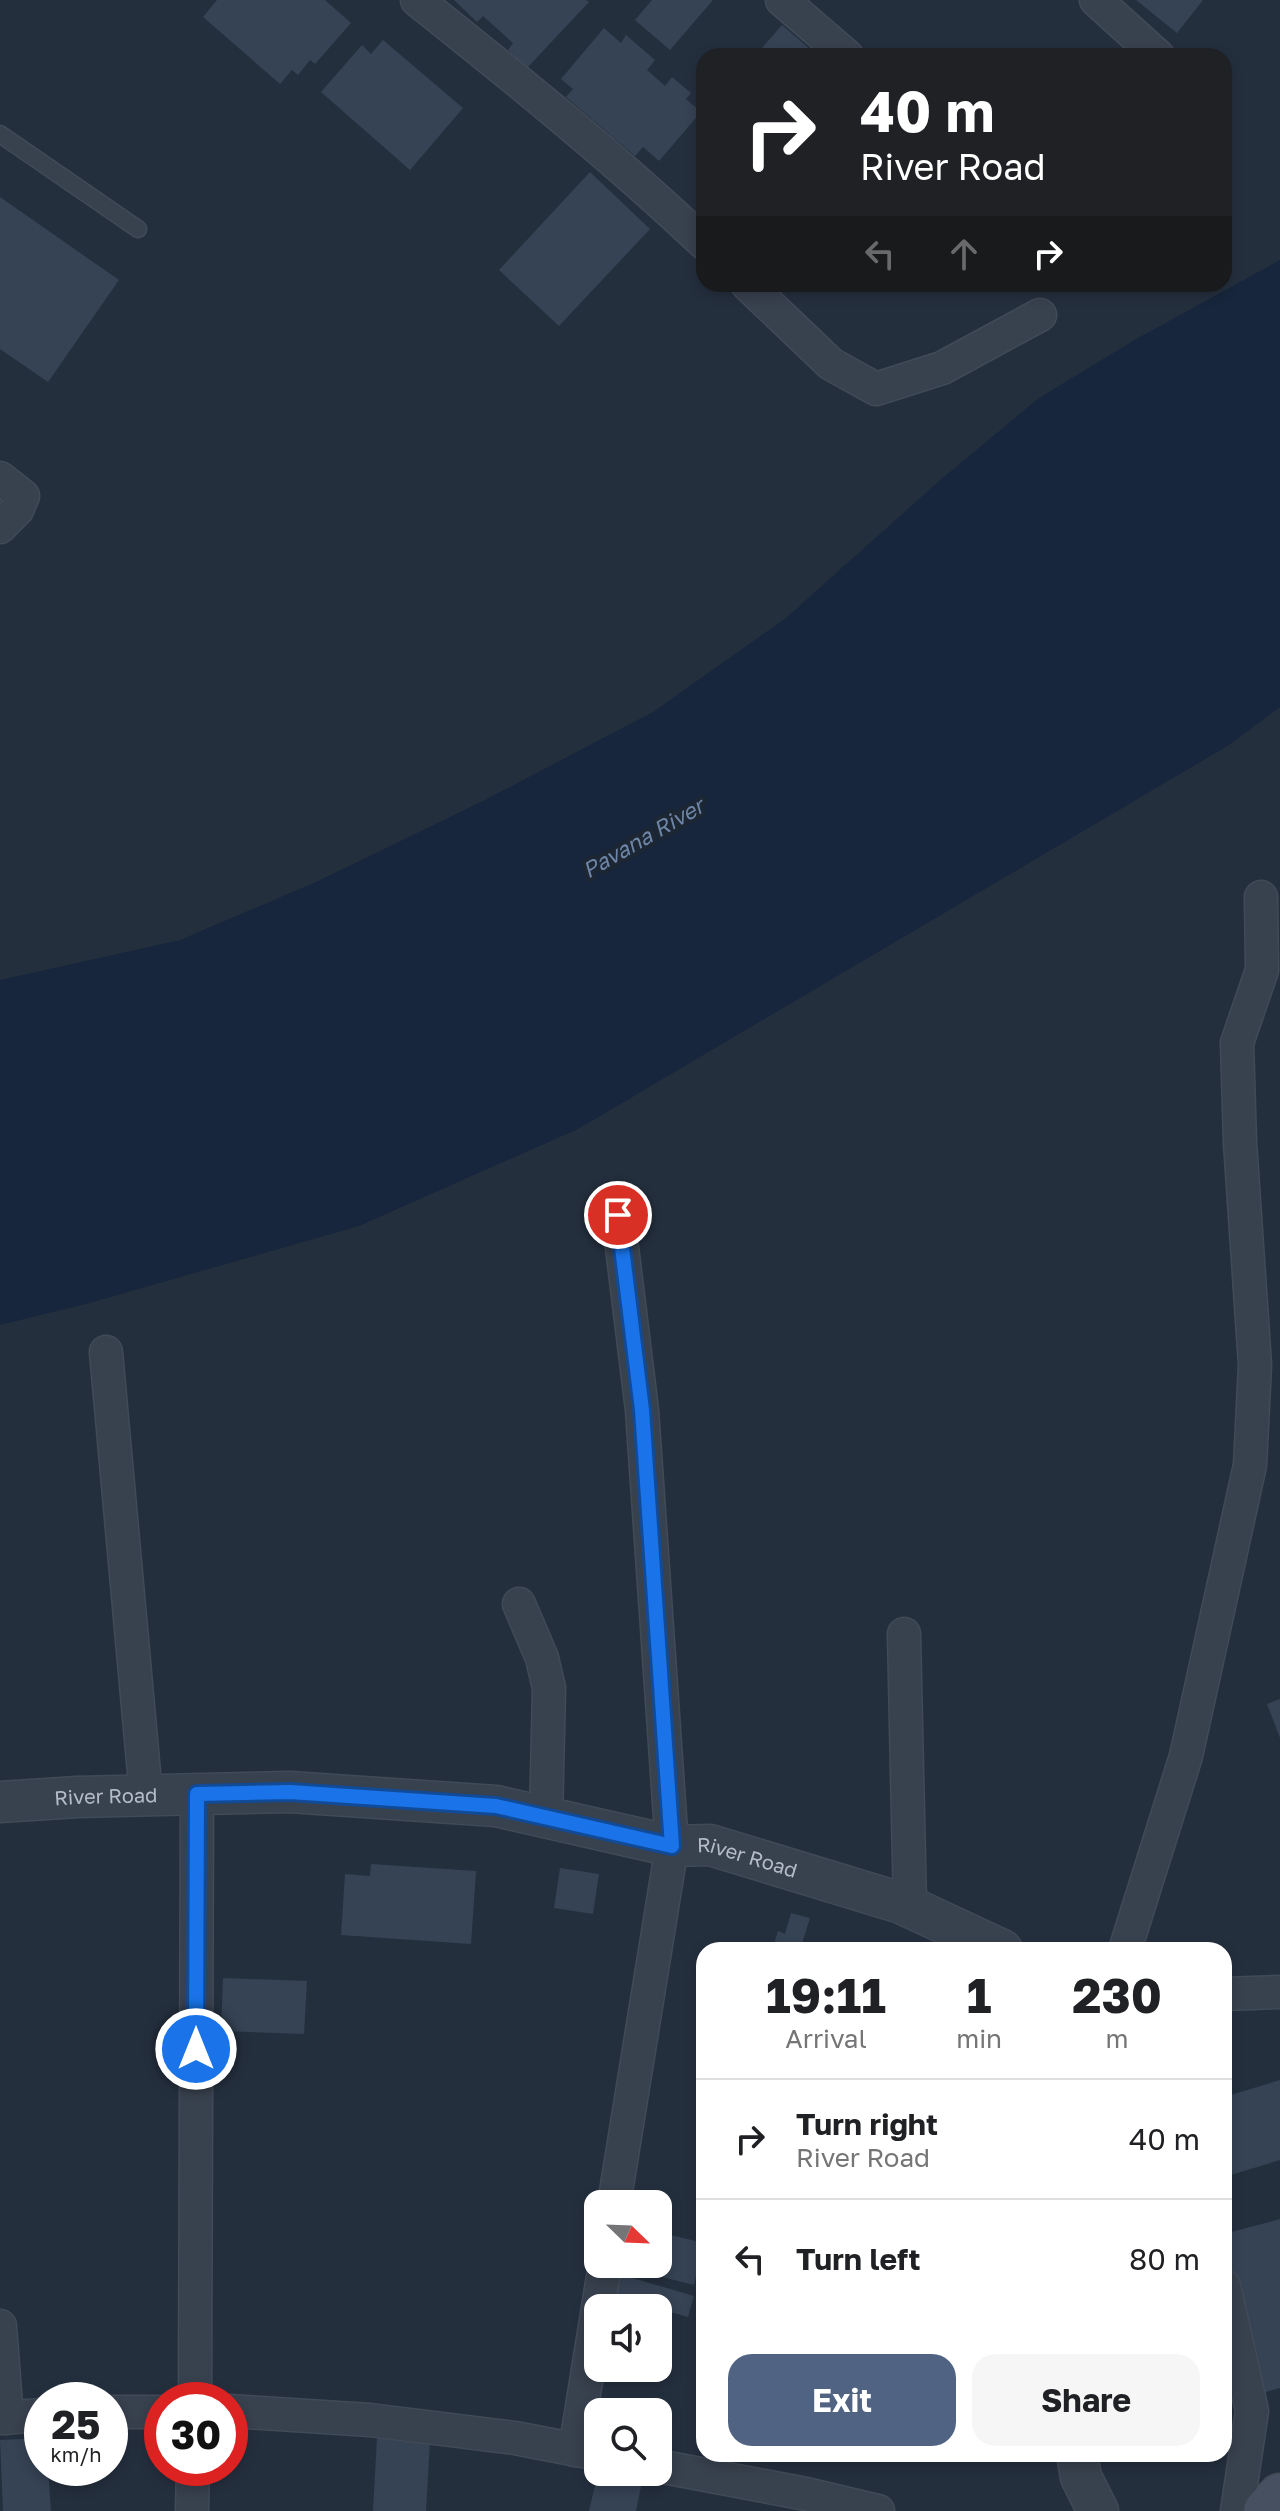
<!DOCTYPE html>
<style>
body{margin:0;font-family:"Golos Text",sans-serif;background:#f6f6f6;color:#202124;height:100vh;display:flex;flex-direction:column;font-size:30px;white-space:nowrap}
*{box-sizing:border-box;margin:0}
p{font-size:26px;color:#757577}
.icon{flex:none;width:44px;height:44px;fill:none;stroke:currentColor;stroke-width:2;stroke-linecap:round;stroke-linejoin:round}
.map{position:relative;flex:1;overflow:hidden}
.details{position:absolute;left:696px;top:1942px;width:536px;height:520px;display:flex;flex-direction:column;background:#fff;border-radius:24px;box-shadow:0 4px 12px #0003}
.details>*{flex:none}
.hud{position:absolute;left:696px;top:48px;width:536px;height:244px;border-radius:24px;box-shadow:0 4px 12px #0003;background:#202124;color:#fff;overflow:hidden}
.needle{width:52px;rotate:113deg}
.tools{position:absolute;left:584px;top:2190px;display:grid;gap:16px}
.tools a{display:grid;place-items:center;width:88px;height:88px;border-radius:16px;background:#fff;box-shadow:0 4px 12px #0003;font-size:40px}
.speed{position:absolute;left:24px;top:2382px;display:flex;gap:16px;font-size:40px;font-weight:700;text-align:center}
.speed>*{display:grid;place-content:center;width:104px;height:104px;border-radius:50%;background:#fff;box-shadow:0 4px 12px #0003;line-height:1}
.speed small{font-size:20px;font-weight:400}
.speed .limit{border:12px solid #d22;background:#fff;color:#111}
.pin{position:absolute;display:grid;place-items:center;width:68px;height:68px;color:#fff;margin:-34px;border:4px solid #fff;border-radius:50%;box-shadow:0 2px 8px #0007}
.me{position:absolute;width:88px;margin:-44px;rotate:0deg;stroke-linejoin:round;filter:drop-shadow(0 0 6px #0008)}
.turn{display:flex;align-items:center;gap:28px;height:168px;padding:0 32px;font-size:36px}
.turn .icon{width:104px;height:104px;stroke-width:2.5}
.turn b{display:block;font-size:56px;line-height:68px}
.lanes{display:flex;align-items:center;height:76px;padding:0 32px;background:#0003;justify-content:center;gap:40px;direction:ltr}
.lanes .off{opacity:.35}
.eta{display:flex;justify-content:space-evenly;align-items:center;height:136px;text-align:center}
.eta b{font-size:48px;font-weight:700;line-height:56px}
.cta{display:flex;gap:16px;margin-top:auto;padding:16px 32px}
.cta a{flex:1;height:92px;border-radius:24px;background:#506383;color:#fff;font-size:32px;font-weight:700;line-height:92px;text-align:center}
.cta a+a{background:#f6f6f6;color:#202124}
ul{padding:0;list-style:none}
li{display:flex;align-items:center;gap:24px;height:120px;padding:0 32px;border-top:2px solid #e0e0e0}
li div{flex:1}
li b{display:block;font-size:30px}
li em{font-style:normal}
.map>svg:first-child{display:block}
.water{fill:#17263c}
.building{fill:#364354}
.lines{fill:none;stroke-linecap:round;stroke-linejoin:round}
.service-casing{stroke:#414a57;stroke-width:19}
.minor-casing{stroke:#414a57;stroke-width:35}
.tertiary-casing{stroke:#414a57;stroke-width:43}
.secondary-casing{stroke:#414a57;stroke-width:47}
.service{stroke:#38414e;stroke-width:16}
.minor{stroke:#38414e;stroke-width:32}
.tertiary{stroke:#38414e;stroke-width:40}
.secondary{stroke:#465061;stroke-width:44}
.route-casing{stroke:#114b97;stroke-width:20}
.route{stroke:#1a73e8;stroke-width:14}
.labels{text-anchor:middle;stroke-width:8;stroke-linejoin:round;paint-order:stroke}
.street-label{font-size:20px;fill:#b4bcc9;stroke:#1d2633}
.water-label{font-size:22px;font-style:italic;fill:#6d86a8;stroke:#1d2633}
</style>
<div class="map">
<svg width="1280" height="2511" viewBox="0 0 1280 2511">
<rect width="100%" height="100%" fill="#242f3e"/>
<path class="water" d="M 1280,260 L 1280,707 L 1229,745 L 578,1129 L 359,1226 L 86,1304 L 0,1325 L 0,980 L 180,940 L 316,882 L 483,801 L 653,712 L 786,618 L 938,482 L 1039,398 L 1138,338 Z"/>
<g class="building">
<path d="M 217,0 L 325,0 L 351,23 L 315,64 L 310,60 L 298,75 L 292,70 L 280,84 L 203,17 Z"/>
<path d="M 454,0 L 586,0 L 589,2 L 527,68 L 508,50 L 513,43 L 483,16 L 477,22 Z"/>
<path d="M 652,0 L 713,0 L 670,50 L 635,20 Z"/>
<path d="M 1136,0 L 1203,0 L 1177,33 Z"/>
<path d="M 782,25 L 818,56 L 755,56 Z"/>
<path d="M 604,28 L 621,43 L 626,35 L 655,60 L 647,70 L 665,86 L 672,77 L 691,93 L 686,99 L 701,112 L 659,161 L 643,147 L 635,156 L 566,97 L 573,89 L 561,79 Z"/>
<path d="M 383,40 L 463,108 L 410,170 L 321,92 L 362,45 L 371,54 Z"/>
<path d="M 590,172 L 650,229 L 559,326 L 499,270 Z"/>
<path d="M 0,197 L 119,280 L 48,382 L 0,349 Z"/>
<path d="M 1280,1699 L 1280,1738 L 1267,1704 Z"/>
<path d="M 371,1864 L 476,1871 L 471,1944 L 341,1935 L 345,1874 L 370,1876 Z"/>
<path d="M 560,1868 L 599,1874 L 593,1914 L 554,1908 Z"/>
<path d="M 791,1913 L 810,1918 L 800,1950 L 772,1950 L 778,1931 L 785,1934 Z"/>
<path d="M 223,1978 L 307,1981 L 304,2034 L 221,2031 Z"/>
<path d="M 1280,2080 L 1280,2160 L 1224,2177 L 1224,2097 Z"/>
<path d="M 1280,2219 L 1280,2388 L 1262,2393 L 1224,2252 L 1224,2234 Z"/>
<path d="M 658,2232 L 704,2243 L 694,2285 L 623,2267 L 623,2264 L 658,2264 Z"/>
<path d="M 619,2274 L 694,2296 L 688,2317 L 614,2296 Z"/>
<path d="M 1224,2340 L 1239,2389 L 1224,2394 Z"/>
<path d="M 42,2438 L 42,2468 L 48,2468 L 51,2511 L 3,2511 L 0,2440 Z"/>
<path d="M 377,2438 L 430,2440 L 426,2511 L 373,2511 Z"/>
<path d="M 598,2472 L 644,2472 L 636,2511 L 589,2511 Z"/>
</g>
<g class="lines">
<defs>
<path id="service" d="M 0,134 L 138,229"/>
<g id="minor">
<path d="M 417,0 C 515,78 613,157 704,243"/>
<path d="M 782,0 L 847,56"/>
<path d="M 1096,0 L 1158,56"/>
<path d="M 747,284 L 831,364 L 876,389 L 942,368 L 1040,315"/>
<path d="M 0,478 L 23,496 L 17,510 L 0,527"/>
<path d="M 106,1352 L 146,1795"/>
<path d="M 519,1604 L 542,1658 L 549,1688 L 546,1818"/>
<path d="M 904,1634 L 910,1907"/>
<path d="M 1125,1950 L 1186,1756 L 1250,1465 L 1255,1365 L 1240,1142 L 1237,1043 L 1262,970 L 1261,897"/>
<path d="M 1224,1994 L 1280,1992"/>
<path d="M 614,2204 L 672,1846 L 642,1410 L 618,1215"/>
<path d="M 1224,2286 L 1252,2411 L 1237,2511"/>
<path d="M 0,2326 L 7,2418"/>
<path d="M 195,2400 L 197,1794"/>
<path d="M 230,2411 L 370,2420 L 515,2438 L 598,2454"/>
<path d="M 110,2412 L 162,2412"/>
<path d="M 0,2418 L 42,2415"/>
<path d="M 575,2450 L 605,2264"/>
<path d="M 658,2466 L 806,2494 L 878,2511"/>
<path d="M 192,2511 L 193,2468"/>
</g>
<g id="tertiary">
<path id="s1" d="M 0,1802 L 77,1797 L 290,1792 L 496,1806 L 672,1846 L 710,1845 L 901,1903 L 1002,1950"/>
<path d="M 1077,2454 L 1081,2477 L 1098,2511"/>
</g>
<path id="secondary" d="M 1266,2511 L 1280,2496"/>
</defs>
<use href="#service" class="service-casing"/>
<use href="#minor" class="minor-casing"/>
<use href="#tertiary" class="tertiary-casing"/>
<use href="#secondary" class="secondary-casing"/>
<use href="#service" class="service"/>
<use href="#minor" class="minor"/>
<use href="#tertiary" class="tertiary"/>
<use href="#secondary" class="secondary"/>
</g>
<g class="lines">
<defs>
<path id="route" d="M 196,2049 L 197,1794 L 290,1792 L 496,1806 L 672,1846 L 642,1410 L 618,1215"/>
</defs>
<use href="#route" class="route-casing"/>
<use href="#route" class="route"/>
</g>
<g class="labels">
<g class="street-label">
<text dy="7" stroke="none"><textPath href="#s1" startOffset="106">River Road</textPath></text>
<text dy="7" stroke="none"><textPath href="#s1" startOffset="754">River Road</textPath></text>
</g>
<g class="water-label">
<text transform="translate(643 838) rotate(-30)" y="8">Pavana River</text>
</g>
</g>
</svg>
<div class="tools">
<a><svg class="needle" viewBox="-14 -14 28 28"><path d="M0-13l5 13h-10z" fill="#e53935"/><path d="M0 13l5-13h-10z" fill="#757577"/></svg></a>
<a><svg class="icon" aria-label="sound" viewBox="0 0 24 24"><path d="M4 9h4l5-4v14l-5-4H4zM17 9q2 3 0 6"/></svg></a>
<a><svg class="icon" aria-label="search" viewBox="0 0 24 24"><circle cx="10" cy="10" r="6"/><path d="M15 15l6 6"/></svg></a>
</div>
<div class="speed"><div>25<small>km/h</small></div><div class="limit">30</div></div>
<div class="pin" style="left:618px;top:1215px;background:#d93025"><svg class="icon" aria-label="arrive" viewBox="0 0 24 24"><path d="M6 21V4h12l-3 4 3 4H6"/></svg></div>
<svg class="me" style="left:196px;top:2049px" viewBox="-20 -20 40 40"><circle r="17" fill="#1a73e8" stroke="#fff" stroke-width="3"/><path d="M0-11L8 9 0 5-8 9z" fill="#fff"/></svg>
<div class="hud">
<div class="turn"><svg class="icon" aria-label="right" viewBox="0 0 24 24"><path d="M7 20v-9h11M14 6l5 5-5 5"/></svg><div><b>40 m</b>River Road</div></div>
<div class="lanes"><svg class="icon off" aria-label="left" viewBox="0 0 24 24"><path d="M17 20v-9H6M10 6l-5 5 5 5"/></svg><svg class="icon off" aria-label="ahead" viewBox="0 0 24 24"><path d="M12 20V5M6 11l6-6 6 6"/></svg><svg class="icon" aria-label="right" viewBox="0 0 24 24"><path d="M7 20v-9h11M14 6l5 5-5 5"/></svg></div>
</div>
<section class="details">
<div class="eta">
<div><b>19:11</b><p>Arrival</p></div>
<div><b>1</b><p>min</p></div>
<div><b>230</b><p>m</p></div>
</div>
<ul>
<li><svg class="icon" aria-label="right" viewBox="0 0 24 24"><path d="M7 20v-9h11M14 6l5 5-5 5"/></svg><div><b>Turn right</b><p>River Road</p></div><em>40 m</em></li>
<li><svg class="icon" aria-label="left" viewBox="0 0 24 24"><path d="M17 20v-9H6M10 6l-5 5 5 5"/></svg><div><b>Turn left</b></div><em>80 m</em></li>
</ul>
<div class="cta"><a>Exit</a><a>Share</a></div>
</section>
</div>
